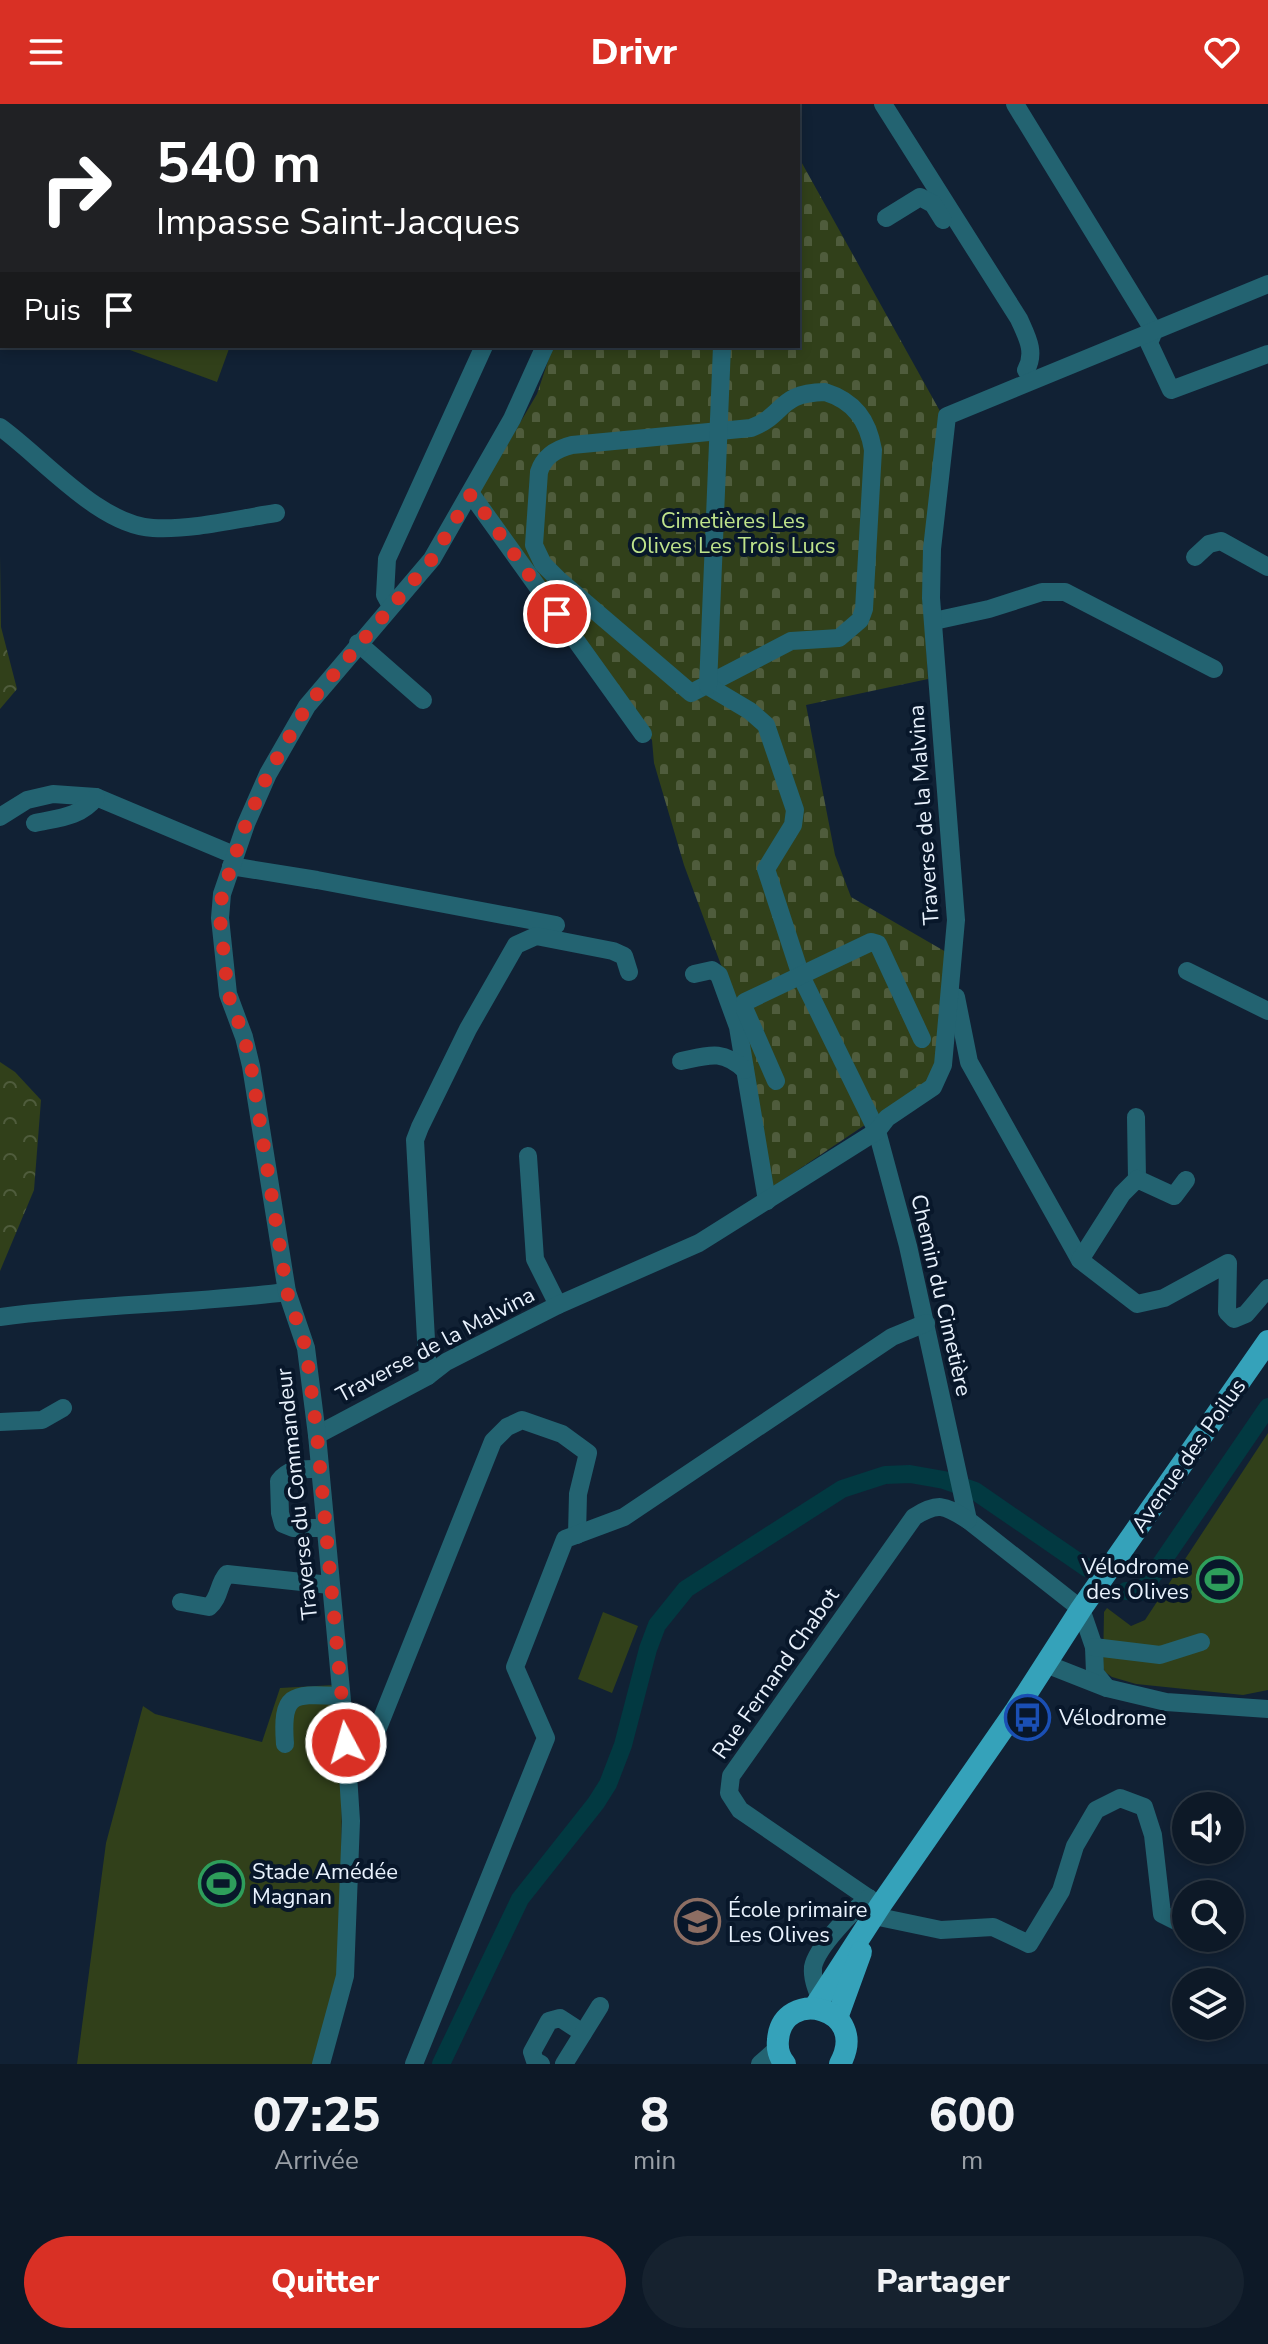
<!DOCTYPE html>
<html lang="fr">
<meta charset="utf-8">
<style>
body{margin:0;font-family:"Nunito Sans",sans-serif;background:#16222f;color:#f1f3f6;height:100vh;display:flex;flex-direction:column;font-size:30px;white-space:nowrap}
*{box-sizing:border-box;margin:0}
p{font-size:26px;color:#9aa0a7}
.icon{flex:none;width:44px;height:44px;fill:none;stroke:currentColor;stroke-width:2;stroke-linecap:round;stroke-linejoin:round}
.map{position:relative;height:1960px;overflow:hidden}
.sheet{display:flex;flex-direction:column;background:#0d1927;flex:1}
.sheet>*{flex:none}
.hud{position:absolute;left:0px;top:0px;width:800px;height:244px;box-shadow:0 4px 12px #0003,0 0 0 2px #2d3844;background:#202124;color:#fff;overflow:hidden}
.fabs{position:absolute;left:1172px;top:1688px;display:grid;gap:16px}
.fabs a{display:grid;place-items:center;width:72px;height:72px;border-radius:50%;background:#0d1927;box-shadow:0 4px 12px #0003,0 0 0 2px #2d3844;font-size:40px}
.pin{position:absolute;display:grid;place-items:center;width:68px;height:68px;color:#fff;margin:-34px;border:4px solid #fff;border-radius:50%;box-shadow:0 2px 8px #0007}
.me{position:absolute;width:88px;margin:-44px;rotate:354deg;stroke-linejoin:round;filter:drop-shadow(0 0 6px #0008)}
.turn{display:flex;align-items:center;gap:28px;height:168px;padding:0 24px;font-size:36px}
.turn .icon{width:104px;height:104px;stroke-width:2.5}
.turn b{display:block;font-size:56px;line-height:68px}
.then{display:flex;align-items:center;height:76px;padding:0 24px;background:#0003;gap:16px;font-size:30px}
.eta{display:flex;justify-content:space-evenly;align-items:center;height:136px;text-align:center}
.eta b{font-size:48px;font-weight:800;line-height:56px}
.button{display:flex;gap:16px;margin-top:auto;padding:16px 24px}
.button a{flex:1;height:92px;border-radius:48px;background:#d93025;color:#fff;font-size:32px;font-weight:800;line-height:92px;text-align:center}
.button a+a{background:#16222f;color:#f1f3f6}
header{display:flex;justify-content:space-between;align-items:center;height:104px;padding:0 24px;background:#d93025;color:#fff;font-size:36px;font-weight:800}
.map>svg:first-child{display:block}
.forest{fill:url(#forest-crowns)}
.cemetery{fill:url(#cemetery-stones)}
.pitch{fill:#31401a}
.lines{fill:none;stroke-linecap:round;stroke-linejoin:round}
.canal{stroke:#023941;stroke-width:18}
.minor{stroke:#236371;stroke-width:18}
.major{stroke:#35a2ba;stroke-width:22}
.route{stroke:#d93025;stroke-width:14;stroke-dasharray:0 25.2}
.labels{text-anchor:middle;stroke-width:8;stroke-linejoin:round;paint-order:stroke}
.park-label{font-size:22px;fill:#bfe38b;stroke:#08172a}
.street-label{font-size:22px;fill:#e9f2fd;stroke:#08172a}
.poi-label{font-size:22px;fill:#e9f2fd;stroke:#08172a;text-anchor:start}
</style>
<header><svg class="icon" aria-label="menu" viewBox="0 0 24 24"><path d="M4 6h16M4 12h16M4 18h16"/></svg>Drivr<svg class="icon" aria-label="heart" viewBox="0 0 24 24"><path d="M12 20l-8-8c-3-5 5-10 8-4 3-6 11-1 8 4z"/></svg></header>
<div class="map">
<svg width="1268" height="1960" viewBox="0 0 1268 1960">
<defs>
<pattern id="forest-crowns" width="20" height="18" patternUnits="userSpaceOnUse" patternTransform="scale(2)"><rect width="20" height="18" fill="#31401a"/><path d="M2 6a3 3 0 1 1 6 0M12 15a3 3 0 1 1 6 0" fill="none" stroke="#4f5c3c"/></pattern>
<pattern id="cemetery-stones" width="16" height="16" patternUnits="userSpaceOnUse" patternTransform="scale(2)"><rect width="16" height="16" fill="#31401a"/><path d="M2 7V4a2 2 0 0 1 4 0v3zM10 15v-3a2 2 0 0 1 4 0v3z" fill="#4f5c3c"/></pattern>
</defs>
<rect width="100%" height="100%" fill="#112134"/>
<g class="forest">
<path d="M 334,0 L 487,0 L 488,2 L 330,2 Z"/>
<path d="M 0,452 L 1,523 L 17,585 L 0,605 Z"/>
<path d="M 0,958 L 15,968 L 41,996 L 34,1086 L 0,1167 Z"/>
</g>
<g class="cemetery">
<path d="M 565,0 L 772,0 L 773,2 L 565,2 Z"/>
<path d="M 798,52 L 941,309 L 925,518 L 928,575 L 806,601 L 835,751 L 851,793 L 946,848 L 940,958 L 926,980 L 768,1086 L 744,923 L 684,761 L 654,659 L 652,636 L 477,392 L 537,290 L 553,242 L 798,242 Z"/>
</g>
<g class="pitch">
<path d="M 0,0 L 295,0 L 2,2 L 2,199 Z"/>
<path d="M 119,242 L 230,242 L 217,278 Z"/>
<path d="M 1268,1329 L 1268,1586 L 1243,1591 L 1136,1580 L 1112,1573 L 1105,1568 L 1103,1563 L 1104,1508 L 1107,1504 L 1131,1522 L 1145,1516 Z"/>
<path d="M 603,1508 L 638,1522 L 612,1589 L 578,1575 Z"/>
<path d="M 334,1581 L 342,1653 L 341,1821 L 336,1877 L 313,1960 L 77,1960 L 106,1739 L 143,1602 L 155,1610 L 262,1638 L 280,1584 Z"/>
</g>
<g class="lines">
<g class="canal">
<path d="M 1126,1487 L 1140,1488 L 1145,1483 L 1268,1303"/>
<path d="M 441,1960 L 520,1795 L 596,1699 L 608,1680 L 623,1641 L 648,1545 L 657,1521 L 686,1485 L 842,1385 L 885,1371 L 910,1370 L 944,1376 L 975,1387 L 1087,1464"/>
</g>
<g class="minor">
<path d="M 560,0 L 560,2"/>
<path d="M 723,0 L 724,2"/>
<path d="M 883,0 L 1019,215 C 1027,233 1036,248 1026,266"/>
<path d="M 1015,0 L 1154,227 L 1149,239 L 1171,286 L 1268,250"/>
<path d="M 100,2 L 101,0"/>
<path d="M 886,114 L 920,93 L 933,100 L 943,116"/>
<path d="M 825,288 C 854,297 868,316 873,346 L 864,505 L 860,516 L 839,534 L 791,537 L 691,589 L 559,476 L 543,460 L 534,441 L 539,368 C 544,352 556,345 572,341 L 751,324 C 786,311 777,289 825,288 Z"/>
<path d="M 0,323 C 43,354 99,421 153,424 C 194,426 236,415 276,409"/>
<path d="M 471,390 L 643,630"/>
<path d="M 1195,453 L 1209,440 L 1221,437 L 1268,463"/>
<path d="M 391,502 L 385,491 L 387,455 L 484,242"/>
<path d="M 934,517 L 989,505 L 1042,488 L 1065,488 L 1214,565"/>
<path d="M 358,539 L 423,596"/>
<path d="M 708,582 L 750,607 L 766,621 L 795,706 L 793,721 L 766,765 L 801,872 L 877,1027 L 908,1142 L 968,1416 L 1081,1505 L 1094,1543 L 1095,1569 L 1107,1584"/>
<path d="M 708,582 L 722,242"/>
<path d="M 0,713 L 27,696 L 53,690 L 96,693 L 234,751"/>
<path d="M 35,719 C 58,714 81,713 96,693"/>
<path d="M 231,762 L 317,776 L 556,821"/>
<path d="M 1187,867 L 1268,907"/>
<path d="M 694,870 L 712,866 L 719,871 L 738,923 L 767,1097"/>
<path d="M 956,893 L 969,958 L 1080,1156"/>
<path d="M 681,957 C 709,951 722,945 745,966"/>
<path d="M 776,977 L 745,906 L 745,898 L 871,838 L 878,840 L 922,935"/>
<path d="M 1136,1013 L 1137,1075"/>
<path d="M 528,1052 L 535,1155 L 558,1201"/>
<path d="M 1186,1076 L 1174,1092 L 1137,1075 L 1122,1090 L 1080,1156 L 1137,1200 L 1164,1194 L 1228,1159 L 1227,1208 L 1234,1215 L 1246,1210 L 1268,1184"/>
<path d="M 0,1213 C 95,1200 191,1200 287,1188"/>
<path d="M 428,1272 L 415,1036 L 420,1023 L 468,925 L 516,841 L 536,832 L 613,847 L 624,852 L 629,868"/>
<path d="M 0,1318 L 42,1316 L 63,1304"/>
<path d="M 317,1331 L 428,1272 L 446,1258 L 558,1201 L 699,1139 L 877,1027 L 887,1014 L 933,983 L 943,961 L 956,816 L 931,494 L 932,445 L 947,312 L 1268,180"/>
<path d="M 320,1365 C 304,1365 290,1363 279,1377 L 280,1409 L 283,1420 L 293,1424 L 325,1424"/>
<path d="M 181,1498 L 209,1503 C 220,1494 218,1480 227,1470 L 330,1481"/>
<path d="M 1094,1543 L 1160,1551 L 1201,1538"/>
<path d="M 1046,1560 L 1107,1584 L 1166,1598 L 1268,1605"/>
<path d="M 346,1639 L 378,1624 L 493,1337 L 507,1323 L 522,1316 L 562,1330 L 588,1349 L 578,1390 L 577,1431"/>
<path d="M 285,1640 C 281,1587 293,1590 341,1592"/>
<path d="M 880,1802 L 740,1706 L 729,1689 L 731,1672 L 914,1413 C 939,1397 945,1402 968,1416"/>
<path d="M 874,1812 L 941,1826 L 993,1823 L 1029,1840 L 1061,1787 L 1075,1742 L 1096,1706 L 1120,1694 L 1144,1703 L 1153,1731 L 1162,1810 L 1180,1819 L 1186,1815"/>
<path d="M 820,1894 C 816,1884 812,1874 813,1863 C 817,1843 853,1806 869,1794"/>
<path d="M 321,1960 L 345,1872 L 351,1717 L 346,1639 L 317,1331 L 306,1244 L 287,1188 L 251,962 L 244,933 L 228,890 L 220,814 L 222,790 L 246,720 L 268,670 L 307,602 L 432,455 L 512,315 L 545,242"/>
<path d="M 414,1960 L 546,1634 L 515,1563 L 565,1435 L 624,1413 L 892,1233 L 926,1219"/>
<path d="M 541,1960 L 535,1957 L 532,1948 L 549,1917 L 560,1914 L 583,1929"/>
<path d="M 564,1960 L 600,1902"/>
<path d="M 760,1960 L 778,1944"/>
</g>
<g class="major">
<path d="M 814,1904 L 880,1802 L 1016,1606 L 1081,1505 L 1268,1237"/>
<path d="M 837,1914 L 861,1848"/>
<path d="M 785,1960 C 779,1953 777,1945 778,1936 C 782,1882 871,1903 840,1960"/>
</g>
</g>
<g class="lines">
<path class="route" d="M 346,1639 L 317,1331 L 306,1244 L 287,1188 L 251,962 L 244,933 L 228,890 L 220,814 L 222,790 L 246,720 L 268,670 L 307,602 L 432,455 L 471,390 L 557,510"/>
</g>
<defs>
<symbol id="stadium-ring" viewBox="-11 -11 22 22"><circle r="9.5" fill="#08172a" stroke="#2e9e5b" stroke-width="1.5"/><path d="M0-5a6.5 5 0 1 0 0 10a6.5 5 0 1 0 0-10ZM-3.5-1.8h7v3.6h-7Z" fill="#2e9e5b"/></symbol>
<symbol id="bus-ring" viewBox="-11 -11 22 22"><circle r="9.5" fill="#08172a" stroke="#1a4fb4" stroke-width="1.5"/><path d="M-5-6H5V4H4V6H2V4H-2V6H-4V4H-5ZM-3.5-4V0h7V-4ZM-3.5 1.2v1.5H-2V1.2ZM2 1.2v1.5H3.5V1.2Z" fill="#1a4fb4"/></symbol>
<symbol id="school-ring" viewBox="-11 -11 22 22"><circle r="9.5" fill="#08172a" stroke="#8d6e63" stroke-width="1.5"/><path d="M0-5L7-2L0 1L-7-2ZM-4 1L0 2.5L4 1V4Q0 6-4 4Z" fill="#8d6e63"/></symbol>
</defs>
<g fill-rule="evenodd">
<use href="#stadium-ring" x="1194" y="1450" width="51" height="51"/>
<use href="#bus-ring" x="1002" y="1588" width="51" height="51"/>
<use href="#stadium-ring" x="196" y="1754" width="51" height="51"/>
<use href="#school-ring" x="672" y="1792" width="51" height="51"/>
</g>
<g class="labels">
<g class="park-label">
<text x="733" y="424">Cimetières Les<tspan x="733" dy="25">Olives Les Trois Lucs</tspan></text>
</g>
<g class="street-label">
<text transform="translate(923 711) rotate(-94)" y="8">Traverse de la Malvina</text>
<text transform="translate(942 1191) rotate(77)" y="8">Chemin du Cimetière</text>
<text transform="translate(435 1240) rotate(-28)" y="8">Traverse de la Malvina</text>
<text transform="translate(1188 1351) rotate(-55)" y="8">Avenue des Poilus</text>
<text transform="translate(296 1390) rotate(-96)" y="8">Traverse du Commandeur</text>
<text transform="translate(775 1569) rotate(-55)" y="8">Rue Fernand Chabot</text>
</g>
<g class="poi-label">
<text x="1189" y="1470" text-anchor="end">Vélodrome<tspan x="1189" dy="25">des Olives</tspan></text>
<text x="1059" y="1621">Vélodrome</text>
<text x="252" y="1775">Stade Amédée<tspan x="252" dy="25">Magnan</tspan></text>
<text x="728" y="1813">École primaire<tspan x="728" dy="25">Les Olives</tspan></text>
</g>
</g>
</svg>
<div class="fabs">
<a><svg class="icon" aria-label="sound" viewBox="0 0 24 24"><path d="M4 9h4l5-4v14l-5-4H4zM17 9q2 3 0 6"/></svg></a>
<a><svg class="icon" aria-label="search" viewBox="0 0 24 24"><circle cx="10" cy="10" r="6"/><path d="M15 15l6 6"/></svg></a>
<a><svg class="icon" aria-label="layers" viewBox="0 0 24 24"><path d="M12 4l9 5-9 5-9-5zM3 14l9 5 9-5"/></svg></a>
</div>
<div class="pin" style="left:557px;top:510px;background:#d93025"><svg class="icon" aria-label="arrive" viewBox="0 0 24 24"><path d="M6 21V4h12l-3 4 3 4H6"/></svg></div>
<svg class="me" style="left:346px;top:1639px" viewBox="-20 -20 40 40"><circle r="17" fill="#d93025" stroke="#fff" stroke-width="3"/><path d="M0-11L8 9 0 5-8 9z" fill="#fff"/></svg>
<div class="hud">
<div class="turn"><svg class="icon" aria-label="right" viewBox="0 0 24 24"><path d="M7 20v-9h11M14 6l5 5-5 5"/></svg><div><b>540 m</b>Impasse Saint-Jacques</div></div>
<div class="then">Puis<svg class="icon" aria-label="arrive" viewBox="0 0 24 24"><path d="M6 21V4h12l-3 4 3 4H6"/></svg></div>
</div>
</div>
<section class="sheet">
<div class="eta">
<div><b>07:25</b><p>Arrivée</p></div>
<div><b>8</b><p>min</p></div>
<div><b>600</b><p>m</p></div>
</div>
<div class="button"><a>Quitter</a><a>Partager</a></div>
</section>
